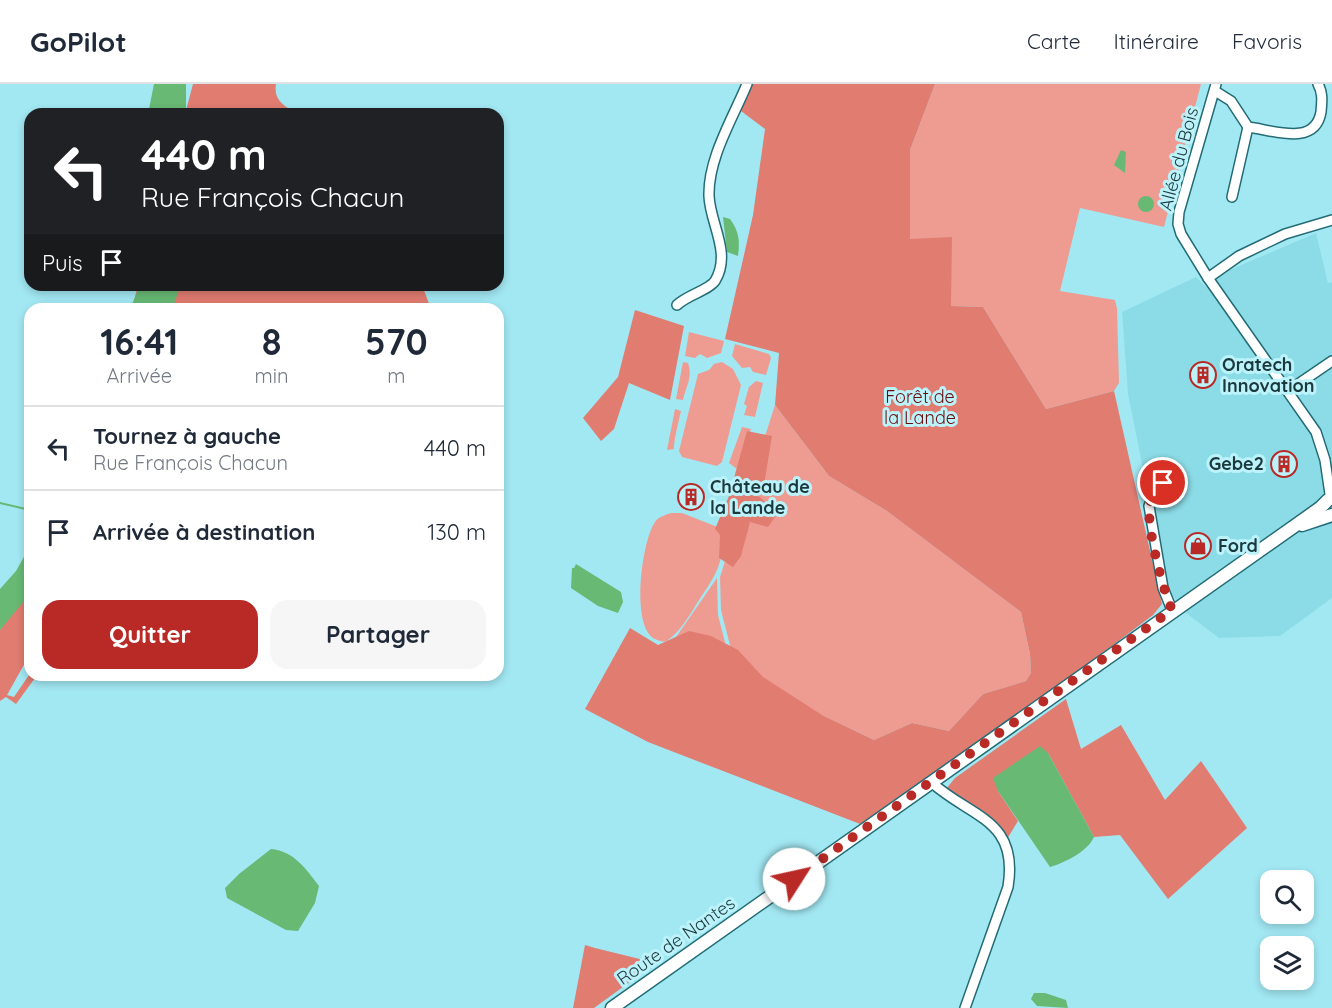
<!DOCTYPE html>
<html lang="fr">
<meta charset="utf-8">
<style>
body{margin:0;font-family:Quicksand,sans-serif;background:#f6f6f7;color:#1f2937;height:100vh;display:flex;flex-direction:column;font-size:22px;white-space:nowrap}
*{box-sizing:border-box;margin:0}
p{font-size:20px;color:#747a83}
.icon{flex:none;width:33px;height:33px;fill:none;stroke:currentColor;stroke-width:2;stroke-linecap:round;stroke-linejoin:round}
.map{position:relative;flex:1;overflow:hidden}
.side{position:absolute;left:24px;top:219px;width:480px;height:378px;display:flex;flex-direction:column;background:#fff;border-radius:18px;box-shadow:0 3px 9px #0003}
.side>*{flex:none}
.top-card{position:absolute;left:24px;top:24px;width:480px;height:183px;border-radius:18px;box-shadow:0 3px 9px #0003;background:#202124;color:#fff;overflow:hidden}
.tools{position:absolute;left:1260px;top:786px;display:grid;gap:12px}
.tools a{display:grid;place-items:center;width:54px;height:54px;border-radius:12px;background:#fff;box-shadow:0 3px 9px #0003;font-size:30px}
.pin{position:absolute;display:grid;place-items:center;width:51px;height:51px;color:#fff;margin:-26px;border:3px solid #fff;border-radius:50%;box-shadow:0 2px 6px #0007}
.me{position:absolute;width:66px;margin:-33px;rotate:55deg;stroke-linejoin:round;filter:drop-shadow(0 0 4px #0008)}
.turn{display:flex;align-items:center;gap:21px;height:126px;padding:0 18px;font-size:27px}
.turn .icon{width:78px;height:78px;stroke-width:2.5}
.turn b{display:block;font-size:42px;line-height:51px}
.then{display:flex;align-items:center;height:57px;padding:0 18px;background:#0003;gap:12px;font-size:22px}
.eta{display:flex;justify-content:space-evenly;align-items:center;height:102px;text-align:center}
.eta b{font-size:36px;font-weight:700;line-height:42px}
.button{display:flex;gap:12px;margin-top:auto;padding:12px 18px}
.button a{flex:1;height:69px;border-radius:18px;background:#b92a26;color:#fff;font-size:24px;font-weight:700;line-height:69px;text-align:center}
.button a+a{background:#f6f6f7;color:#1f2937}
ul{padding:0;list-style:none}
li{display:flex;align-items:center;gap:18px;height:84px;padding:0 18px;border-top:2px solid #e0e1e3}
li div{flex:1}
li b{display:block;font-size:22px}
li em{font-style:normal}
header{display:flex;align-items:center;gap:36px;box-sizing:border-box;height:84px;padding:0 30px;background:#fff;border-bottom:2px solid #e0e1e3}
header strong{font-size:28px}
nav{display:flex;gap:33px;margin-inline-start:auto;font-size:21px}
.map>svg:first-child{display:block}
.built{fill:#8cdce7}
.green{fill:#ee9c92}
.forest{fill:#e17c71}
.water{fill:#68b974}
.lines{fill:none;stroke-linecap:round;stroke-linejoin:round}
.stream{stroke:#68b974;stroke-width:2}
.minor-casing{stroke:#236c75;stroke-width:12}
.major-casing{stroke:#236c75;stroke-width:15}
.minor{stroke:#fff;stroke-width:9}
.major{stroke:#fff;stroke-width:12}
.route{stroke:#b92a26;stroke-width:10;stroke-dasharray:0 18}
.labels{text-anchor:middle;stroke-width:6;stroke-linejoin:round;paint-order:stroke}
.street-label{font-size:18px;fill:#1b383c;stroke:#bcf3fb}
.poi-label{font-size:18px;font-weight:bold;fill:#1b383c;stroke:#bcf3fb;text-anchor:start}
.park-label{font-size:18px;fill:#6a0e0d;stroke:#bcf3fb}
</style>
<header>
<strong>GoPilot</strong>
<nav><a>Carte</a><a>Itinéraire</a><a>Favoris</a></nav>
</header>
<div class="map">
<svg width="1332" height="924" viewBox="0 0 1332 924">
<rect width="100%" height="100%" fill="#a2e8f3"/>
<path class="built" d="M 1316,149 L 1328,199 L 1332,198 L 1332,514 L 1280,552 L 1219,554 L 1186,529 L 1167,504 L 1128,310 L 1122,228 L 1196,193 L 1206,203 L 1232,185 Z"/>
<g class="green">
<path d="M 935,0 L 1201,0 L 1164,143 L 1080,124 L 1060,207 L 1115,216 L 1117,224 L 1119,299 L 1114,307 L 1046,325 L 983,223 L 951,222 L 909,156 L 910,66 Z"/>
<path d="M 689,248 L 724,257 L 721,269 L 707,274 L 700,270 L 695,274 L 685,272 Z"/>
<path d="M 735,260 L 769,270 L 771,274 L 766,291 L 753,288 L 750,283 L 742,284 L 732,272 Z"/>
<path d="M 683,278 L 688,279 C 693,294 686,302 683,316 L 676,315 Z"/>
<path d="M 722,278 L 733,285 L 741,301 L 722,378 L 717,382 L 682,373 L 679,367 L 698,290 L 709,286 L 714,280 Z"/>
<path d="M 756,297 L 763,299 L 755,333 L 744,331 L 747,322 L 744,320 L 749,303 Z"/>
<path d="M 775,321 L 829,392 L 887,427 L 1021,528 L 1030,570 L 1031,589 L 1026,597 L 983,610 L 949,647 L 912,639 L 874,656 L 822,631 L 774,613 L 734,577 L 721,526 L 720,493 Z"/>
<path d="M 675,325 L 681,327 C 679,335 673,361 674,365 L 667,366 Z"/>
<path d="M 742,343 L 751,345 L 737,385 L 729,379 Z"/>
<path d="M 671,429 L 682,429 L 720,444 C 727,475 716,491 699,516 C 691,529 681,547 668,556 C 664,559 660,557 655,555 C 630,543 642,456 655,438 C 658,433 665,431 671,429 Z"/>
<path d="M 717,494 L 718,531 L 730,578 L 674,556 Z"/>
</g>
<g class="forest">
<path d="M 193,0 L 276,0 C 273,17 286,23 298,30 L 185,30 Z"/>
<path d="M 749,0 L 935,0 L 910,66 L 910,155 L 952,153 L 951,222 L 983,223 L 1046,325 L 1114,307 L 1162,520 L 1153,531 L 927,701 L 860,740 L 648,658 L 585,625 L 630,544 L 658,561 L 689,547 L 711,552 L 738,566 L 763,593 L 822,631 L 874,656 L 912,639 L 949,647 L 983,610 L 1026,597 L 1031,589 L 1030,570 L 1021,528 L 887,427 L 829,392 L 775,321 L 779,269 L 725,255 L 753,131 L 765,45 L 741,27 Z"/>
<path d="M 138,201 L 422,201 L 431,225 L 132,225 Z"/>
<path d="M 635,226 L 684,242 L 670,316 L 629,299 L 614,345 L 601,357 L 583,334 L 618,293 Z"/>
<path d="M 747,347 L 772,352 L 764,401 L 756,404 L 754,411 L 760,413 L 777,430 L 768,443 L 750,438 L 741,472 L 733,483 L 719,474 L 720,451 L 715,445 L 729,412 Z"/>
<path d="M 30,504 L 30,570 L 7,611 L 14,613 L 29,591 L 35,594 L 16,620 L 6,613 L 0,617 L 0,546 Z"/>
<path d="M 1066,615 L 1081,665 L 1121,641 L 1165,716 L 1201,677 L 1247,744 L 1168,815 L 1120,751 L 1094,753 L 1048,669 L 998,707 L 1018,737 L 1007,755 L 998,741 L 946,705 L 955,694 Z"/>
<path d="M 585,861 L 595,864 L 656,879 L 594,924 L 573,924 Z"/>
</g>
<g class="water">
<path d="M 154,0 L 186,0 L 186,30 L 148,30 Z"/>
<path d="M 1121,66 L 1126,68 L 1125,89 L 1114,81 Z"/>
<circle cx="1146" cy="120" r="8"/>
<path d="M 723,133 L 730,135 C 739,147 740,157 738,172 L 727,168 Z"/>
<path d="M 140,201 L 181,201 L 172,225 L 130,225 Z"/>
<path d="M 30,462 L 30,510 L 0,546 L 0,505 L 16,487 Z"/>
<path d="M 576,480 L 621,508 L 623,518 L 618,529 L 598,522 L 571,504 L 572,484 L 574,484 Z"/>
<path d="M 1040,662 L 1048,669 L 1094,753 C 1087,768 1066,778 1050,783 L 998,707 L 993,694 Z"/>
<path d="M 271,765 C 294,767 306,785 319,802 L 315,819 L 298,847 L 286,846 L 227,814 L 225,804 L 239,790 Z"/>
<path d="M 1034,909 L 1045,909 L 1066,916 L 1068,924 L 1037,922 L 1031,915 Z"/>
</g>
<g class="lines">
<path class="stream" d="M 0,419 L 30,426"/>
<defs>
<g id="minor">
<path d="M 1216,0 L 1179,128 L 1178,140 L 1181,150 L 1208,194 L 1316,348 L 1325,376 L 1330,410"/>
<path d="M 1215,7 L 1231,17 L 1248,43 C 1273,46 1315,63 1321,28 C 1322,17 1323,9 1318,0"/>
<path d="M 1232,113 L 1248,43"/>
<path d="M 1208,194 L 1239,172 L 1285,150 L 1332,136"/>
<path d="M 677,221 C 687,211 709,206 715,197 C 732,169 710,140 709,112 C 708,74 733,34 747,0"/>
<path d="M 1288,307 L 1332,277"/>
<path d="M 1163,399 L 1154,409 L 1149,422 L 1163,504 L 1172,526"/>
<path d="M 931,698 C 971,734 1019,735 1008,803 L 965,924"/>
</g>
<g id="major">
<path d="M 1302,441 L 1332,431"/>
<path d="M 612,924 L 1320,424 L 1328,416"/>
</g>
</defs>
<use href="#minor" class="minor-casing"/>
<use href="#major" class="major-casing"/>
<use href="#minor" class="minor"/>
<use href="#major" class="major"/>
</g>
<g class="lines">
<path class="route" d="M 794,795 L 1172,526 C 1163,506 1145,439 1150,419 C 1152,410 1157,406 1163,399"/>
</g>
<defs>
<symbol id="building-ring" viewBox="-11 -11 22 22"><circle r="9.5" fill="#bcf3fb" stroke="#b92a26" stroke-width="1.5"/><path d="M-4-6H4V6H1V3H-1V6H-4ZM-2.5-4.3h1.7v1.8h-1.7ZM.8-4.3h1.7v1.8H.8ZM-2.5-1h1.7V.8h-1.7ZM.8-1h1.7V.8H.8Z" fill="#b92a26"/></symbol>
<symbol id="shop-ring" viewBox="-11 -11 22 22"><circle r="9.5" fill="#bcf3fb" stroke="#b92a26" stroke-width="1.5"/><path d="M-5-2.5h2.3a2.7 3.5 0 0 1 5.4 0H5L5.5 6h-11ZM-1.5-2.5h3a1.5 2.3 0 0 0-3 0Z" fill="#b92a26"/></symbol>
</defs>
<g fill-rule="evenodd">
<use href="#building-ring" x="1188" y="276" width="30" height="30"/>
<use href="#building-ring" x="1269" y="365" width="30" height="30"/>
<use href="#building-ring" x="676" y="398" width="30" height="30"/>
<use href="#shop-ring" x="1183" y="447" width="30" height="30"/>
</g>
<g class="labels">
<g class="street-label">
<text transform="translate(1179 75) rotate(-75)" y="6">Allée du Bois</text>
<text transform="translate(676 857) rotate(-35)" y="6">Route de Nantes</text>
</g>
<g class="poi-label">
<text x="1222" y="287">Oratech<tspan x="1222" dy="21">Innovation</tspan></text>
<text x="1264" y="386" text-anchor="end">Gebe2</text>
<text x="710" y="409">Château de<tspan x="710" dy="21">la Lande</tspan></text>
<text x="1218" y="468">Ford</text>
</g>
<g class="park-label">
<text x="920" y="319">Forêt de<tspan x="920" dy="21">la Lande</tspan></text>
</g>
</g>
</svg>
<div class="tools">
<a><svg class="icon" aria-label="search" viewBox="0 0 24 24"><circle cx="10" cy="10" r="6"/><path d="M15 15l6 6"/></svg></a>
<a><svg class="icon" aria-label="layers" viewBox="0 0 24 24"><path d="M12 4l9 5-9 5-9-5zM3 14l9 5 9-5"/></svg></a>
</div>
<div class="pin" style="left:1163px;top:399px;background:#d93025"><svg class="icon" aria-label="arrive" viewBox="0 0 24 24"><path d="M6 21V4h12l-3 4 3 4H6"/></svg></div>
<svg class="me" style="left:794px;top:795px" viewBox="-20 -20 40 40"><circle r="19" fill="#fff"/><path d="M0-13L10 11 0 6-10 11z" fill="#b92a26"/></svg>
<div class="top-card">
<div class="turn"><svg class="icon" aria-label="left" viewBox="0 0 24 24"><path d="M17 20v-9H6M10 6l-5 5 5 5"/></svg><div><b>440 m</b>Rue François Chacun</div></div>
<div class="then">Puis<svg class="icon" aria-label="arrive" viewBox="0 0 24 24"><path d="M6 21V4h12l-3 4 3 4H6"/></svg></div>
</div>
<section class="side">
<div class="eta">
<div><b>16:41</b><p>Arrivée</p></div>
<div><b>8</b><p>min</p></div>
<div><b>570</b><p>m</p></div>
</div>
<ul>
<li><svg class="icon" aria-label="left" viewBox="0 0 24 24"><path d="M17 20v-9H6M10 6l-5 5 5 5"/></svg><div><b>Tournez à gauche</b><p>Rue François Chacun</p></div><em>440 m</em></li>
<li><svg class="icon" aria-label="arrive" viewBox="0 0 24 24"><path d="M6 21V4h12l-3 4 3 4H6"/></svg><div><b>Arrivée à destination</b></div><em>130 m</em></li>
</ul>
<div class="button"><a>Quitter</a><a>Partager</a></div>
</section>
</div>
